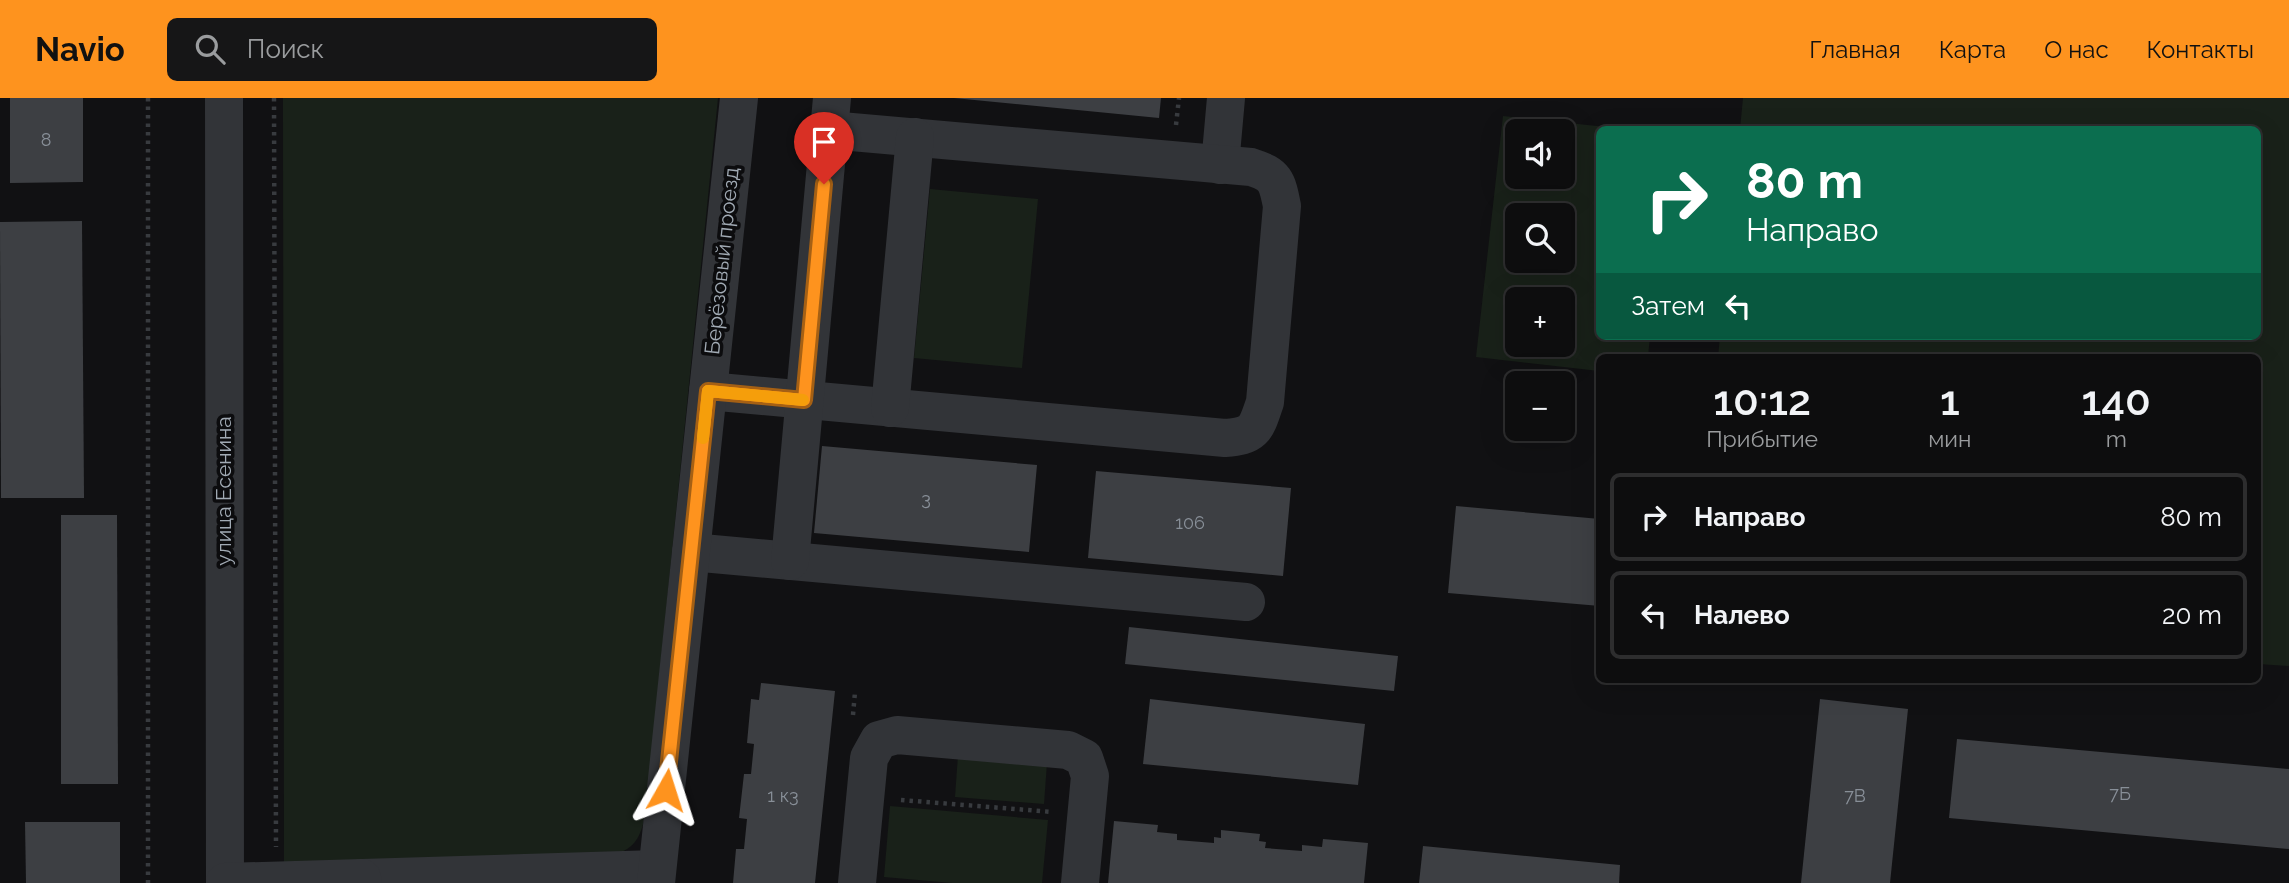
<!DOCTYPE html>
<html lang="ru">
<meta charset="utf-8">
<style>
body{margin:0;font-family:Raleway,sans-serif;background:#161617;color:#f1f3f6;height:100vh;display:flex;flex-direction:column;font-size:26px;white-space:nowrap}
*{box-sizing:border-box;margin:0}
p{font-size:23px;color:#9a9c9e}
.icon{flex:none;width:38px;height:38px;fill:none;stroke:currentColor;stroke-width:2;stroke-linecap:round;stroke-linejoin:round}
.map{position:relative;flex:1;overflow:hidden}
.side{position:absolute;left:1596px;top:256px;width:665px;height:329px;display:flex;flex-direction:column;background:#0d0d0e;border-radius:10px;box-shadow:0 7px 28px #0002,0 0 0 2px #2d2d2e}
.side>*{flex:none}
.guide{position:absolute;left:1596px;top:28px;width:665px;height:214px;border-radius:10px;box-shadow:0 7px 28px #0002,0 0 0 2px #2d2d2e;background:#0b6e4f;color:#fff;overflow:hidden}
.tools{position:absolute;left:1505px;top:21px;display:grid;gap:14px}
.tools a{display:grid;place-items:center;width:70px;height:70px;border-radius:10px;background:#0d0d0e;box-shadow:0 7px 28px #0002,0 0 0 2px #2d2d2e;font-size:35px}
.pin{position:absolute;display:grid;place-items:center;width:60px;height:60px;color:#fff;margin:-72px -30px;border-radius:50% 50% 50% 0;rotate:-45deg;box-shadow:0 0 7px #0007}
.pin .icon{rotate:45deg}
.me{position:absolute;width:77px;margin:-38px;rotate:6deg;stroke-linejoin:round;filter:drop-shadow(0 0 5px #0008)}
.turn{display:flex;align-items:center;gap:24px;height:147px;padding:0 35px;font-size:32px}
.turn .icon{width:91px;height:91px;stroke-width:2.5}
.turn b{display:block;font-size:49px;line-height:60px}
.then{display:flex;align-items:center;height:66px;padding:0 35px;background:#0003;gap:14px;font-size:26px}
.eta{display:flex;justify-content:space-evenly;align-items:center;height:119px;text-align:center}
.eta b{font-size:42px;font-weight:600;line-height:49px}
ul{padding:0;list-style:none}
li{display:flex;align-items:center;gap:21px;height:88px;margin:0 14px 10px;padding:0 21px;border:4px solid #2d2d2e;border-radius:10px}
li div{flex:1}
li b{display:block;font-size:26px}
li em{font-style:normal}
header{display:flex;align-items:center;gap:42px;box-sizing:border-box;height:98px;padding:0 35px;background:#fe931e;color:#111}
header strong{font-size:33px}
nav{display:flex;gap:38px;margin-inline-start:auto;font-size:24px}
.search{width:490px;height:63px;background:#161617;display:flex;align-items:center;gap:18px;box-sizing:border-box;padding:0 24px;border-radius:10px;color:#9a9c9e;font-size:26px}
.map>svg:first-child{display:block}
.green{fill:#192119;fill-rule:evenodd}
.building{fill:#3d3f43}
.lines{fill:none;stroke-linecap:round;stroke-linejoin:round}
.path{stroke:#383b3f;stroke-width:4.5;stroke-dasharray:3.5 5;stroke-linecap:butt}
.minor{stroke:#323438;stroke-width:38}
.route-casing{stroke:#a56014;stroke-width:18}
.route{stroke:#fe931e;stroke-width:12}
.slow{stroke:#f59e0b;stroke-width:12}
.labels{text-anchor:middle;stroke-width:7;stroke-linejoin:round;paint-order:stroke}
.number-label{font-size:18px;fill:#888f98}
.street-label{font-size:21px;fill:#a1aab4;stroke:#0c0c0e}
</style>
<header>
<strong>Navio</strong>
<div class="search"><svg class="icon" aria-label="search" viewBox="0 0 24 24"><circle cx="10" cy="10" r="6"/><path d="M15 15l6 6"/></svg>Поиск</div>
<nav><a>Главная</a><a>Карта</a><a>О нас</a><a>Контакты</a></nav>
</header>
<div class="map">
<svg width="2289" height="785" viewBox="0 0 2289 785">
<rect width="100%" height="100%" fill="#111113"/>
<g class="green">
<path d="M 283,0 L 718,0 L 645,719 C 640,739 635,750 616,756 L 284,765 Z"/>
<path d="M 1743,0 L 2289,0 L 2289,568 L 2258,566 L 2258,259 L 1718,259 L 1720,238 L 2258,238 L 2258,32 L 1740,31 Z"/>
<path d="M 1503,18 L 1625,31 L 1600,32 L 1600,238 L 1650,238 L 1648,259 L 1600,259 L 1599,273 L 1476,259 ZM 1517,33 L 1563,33 L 1563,79 L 1517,79 ZM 1517,117 L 1563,117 L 1563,163 L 1517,163 ZM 1517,201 L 1563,201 L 1563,247 L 1517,247 Z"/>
<path d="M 930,91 L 1038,101 L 1022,270 L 914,260 Z"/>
<path d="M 958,657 L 1047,665 L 1044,706 L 955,699 Z"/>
<path d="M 890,708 L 1048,722 L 1042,785 L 952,785 L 884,779 Z"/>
</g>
<g class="building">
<path d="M 10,0 L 83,0 L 83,84 L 10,85 Z"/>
<path d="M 954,0 L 1161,0 L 1159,20 Z"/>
<path d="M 82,123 L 84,400 L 1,400 L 0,124 Z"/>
<path d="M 822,348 L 1037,367 L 1029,454 L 814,435 Z"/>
<path d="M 1096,373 L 1291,390 L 1283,478 L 1088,460 Z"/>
<path d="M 1456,408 L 1600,421 L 1600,508 L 1448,495 Z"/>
<path d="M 61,417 L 117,417 L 118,686 L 61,686 Z"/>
<path d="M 1129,529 L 1398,558 L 1394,593 L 1125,566 Z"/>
<path d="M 761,585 L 835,593 L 815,785 L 733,785 L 736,751 L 744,751 L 747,721 L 739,720 L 744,676 L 751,676 L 754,646 L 747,645 L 751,601 L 759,602 Z"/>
<path d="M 1150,601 L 1365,626 L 1358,687 L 1143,666 Z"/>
<path d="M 1820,601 L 1908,611 L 1890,785 L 1801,785 Z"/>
<path d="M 1957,641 L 2289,671 L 2289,751 L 1949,720 Z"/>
<path d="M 1114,723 L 1158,727 L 1157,734 L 1177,736 L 1177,742 L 1214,745 L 1214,739 L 1221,740 L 1221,732 L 1260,736 L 1259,743 L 1266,744 L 1265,750 L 1302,753 L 1302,747 L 1322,749 L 1323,741 L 1368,745 L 1364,785 L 1108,785 Z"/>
<path d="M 25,724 L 120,724 L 120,785 L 26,785 Z"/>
<path d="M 1423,748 L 1620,767 L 1619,785 L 1419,785 Z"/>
</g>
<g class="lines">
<g class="path">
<path d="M 148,0 L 148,785"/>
<path d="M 274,0 L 276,749"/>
<path d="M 1176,27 L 1179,0"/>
<path d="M 853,617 L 855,594"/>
<path d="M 901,702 L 1053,714"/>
</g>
<g class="minor">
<path d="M 224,0 L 225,785"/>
<path d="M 1220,67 L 1226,0"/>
<path d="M 708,293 L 1225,340 C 1255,338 1256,331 1265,304 L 1282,108 C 1277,83 1276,77 1251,69 L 829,32"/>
<path d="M 890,310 L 915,39"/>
<path d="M 691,454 L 1246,504"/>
<path d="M 790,463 L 832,0"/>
<path d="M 362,780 L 657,771"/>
<path d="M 225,784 L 362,780 L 363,785"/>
<path d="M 656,785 L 739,0"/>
<path d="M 857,785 L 869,660 L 879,642 L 897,637 L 1068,652 L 1084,660 L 1090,678 L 1080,785"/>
</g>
</g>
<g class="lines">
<defs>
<path id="route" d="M 666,692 L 708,293 L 804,302 L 824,86"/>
</defs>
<use href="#route" class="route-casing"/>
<use href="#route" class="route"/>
<path class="slow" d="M 703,340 L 708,293 L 803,302"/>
</g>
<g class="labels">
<g class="number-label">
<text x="46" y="48">8</text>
<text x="926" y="407">3</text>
<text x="1190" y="431">106</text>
<text x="2120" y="702">7Б</text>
<text x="783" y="704">1 к3</text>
<text x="1855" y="704">7В</text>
</g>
<g class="street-label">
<text transform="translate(722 163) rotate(-84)" y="7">Берёзовый проезд</text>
<text transform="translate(224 393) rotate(-90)" y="7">улица Есенина</text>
</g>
</g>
</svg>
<div class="tools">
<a><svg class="icon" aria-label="sound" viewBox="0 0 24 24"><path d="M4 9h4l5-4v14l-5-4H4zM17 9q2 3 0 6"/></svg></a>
<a><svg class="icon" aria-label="search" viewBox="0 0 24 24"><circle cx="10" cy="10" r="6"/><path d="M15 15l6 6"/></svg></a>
<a>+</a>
<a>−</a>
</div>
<div class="pin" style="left:824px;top:86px;background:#d93025"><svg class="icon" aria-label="arrive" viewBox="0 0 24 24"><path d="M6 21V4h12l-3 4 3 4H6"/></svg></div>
<svg class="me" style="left:666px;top:692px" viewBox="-20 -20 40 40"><path d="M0-17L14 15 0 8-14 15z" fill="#fe931e" stroke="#fff" stroke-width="4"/></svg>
<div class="guide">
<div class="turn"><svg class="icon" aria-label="right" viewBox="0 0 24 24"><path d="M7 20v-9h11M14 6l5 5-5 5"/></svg><div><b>80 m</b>Направо</div></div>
<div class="then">Затем<svg class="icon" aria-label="left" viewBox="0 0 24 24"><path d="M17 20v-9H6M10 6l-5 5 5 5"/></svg></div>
</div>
<section class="side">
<div class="eta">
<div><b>10:12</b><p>Прибытие</p></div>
<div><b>1</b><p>мин</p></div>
<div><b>140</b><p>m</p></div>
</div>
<ul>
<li><svg class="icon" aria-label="right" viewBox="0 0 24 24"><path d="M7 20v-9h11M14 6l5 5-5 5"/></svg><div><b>Направо</b></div><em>80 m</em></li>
<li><svg class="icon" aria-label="left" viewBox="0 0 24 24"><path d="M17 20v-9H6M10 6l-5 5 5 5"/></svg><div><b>Налево</b></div><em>20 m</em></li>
</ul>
</section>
</div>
